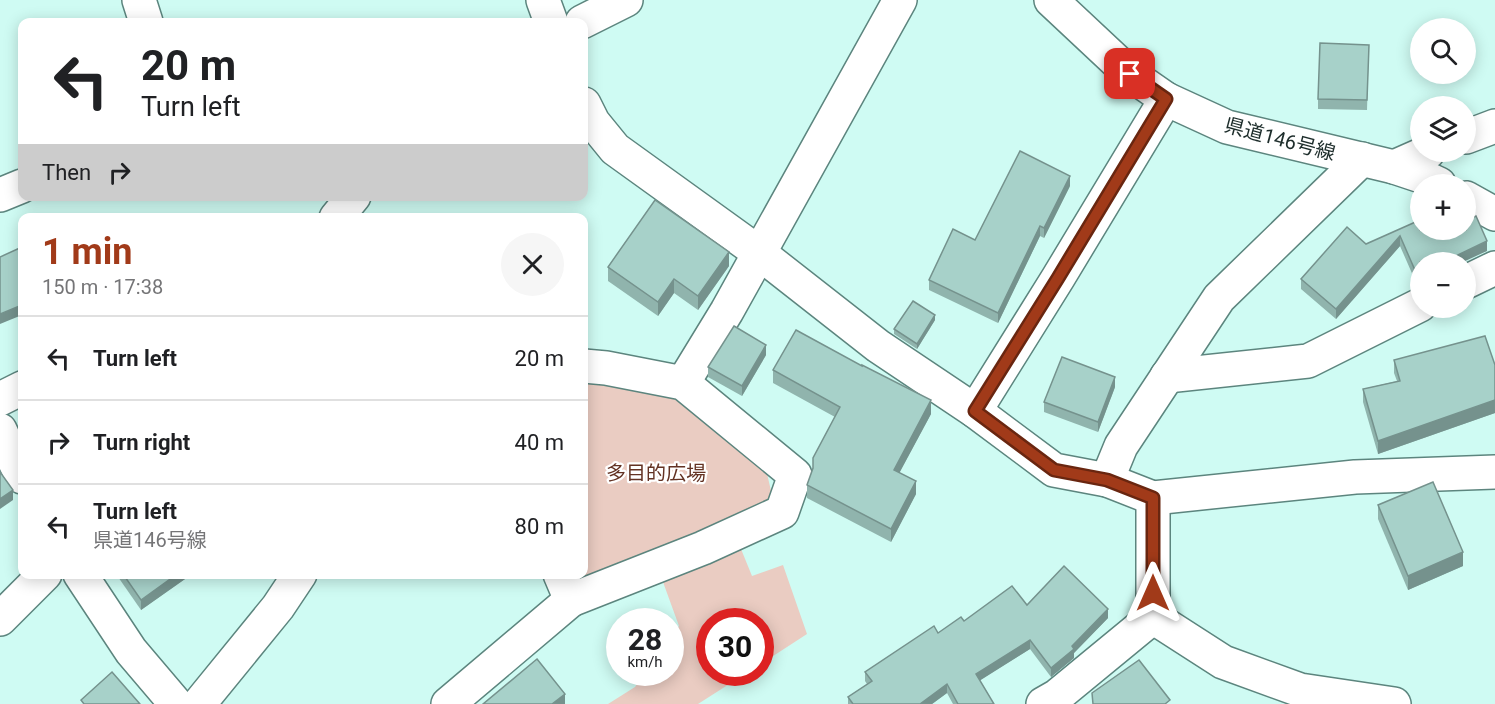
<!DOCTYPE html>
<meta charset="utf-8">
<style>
body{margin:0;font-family:Roboto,"Noto Sans JP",sans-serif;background:#f6f6f6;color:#202124;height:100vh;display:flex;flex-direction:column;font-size:22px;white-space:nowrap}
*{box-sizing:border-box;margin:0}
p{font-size:20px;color:#757577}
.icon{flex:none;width:33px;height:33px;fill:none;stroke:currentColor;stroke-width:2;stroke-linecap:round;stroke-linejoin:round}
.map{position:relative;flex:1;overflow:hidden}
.details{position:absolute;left:18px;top:213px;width:570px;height:366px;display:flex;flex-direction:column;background:#fff;border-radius:12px;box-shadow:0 3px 15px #0003}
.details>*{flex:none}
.top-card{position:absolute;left:18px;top:18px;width:570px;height:183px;border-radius:12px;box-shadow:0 3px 15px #0003;background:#fff;color:#202124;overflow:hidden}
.controls{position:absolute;left:1410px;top:18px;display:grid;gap:12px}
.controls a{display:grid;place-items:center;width:66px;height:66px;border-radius:50%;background:#fff;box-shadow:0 3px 15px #0003;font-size:30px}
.speed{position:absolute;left:606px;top:608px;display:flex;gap:12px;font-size:30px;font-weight:700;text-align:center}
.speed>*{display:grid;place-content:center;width:78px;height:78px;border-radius:50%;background:#fff;box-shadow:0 3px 15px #0003;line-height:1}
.speed small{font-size:15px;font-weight:400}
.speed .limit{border:9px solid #d22;background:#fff;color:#111}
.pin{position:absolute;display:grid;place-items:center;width:51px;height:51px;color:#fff;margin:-26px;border-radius:12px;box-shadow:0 3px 9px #0006}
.me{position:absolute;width:66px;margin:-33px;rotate:0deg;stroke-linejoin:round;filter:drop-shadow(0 0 4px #0008)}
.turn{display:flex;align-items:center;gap:21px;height:126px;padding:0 24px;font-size:27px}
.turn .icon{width:78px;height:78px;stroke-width:2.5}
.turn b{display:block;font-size:42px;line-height:51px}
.then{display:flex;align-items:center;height:57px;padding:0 24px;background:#0003;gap:12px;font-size:22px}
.round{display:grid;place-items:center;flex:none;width:63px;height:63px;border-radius:32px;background:#f6f6f6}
.headline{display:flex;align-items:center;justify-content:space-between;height:102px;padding:0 24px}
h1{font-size:36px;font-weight:700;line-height:45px;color:#a13a19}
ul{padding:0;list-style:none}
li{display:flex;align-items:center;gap:18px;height:84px;padding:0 24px;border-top:2px solid #e0e0e0}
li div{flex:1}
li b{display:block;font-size:22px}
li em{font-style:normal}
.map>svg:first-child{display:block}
.green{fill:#eaccc2}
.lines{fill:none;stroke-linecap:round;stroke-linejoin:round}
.minor-casing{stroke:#5c857e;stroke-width:36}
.major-casing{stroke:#5c857e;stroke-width:36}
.minor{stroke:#fff;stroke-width:33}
.major{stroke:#fff;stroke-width:33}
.wall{fill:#90b4ad}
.shaded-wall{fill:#75928d}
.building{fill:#a7d1c9;stroke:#75928d;stroke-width:1.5}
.route-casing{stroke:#692610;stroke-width:15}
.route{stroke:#a13a19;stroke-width:10}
.labels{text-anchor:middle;stroke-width:4.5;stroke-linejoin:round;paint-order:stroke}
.street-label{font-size:20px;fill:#1d2d2b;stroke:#fff}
.park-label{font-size:20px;fill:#633223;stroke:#fff}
</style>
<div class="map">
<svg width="1495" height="704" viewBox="0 0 1495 704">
<rect width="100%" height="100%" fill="#cffbf3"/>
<g class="green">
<path d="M 584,379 L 670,390 L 766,469 L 774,504 L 578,584 L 575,575 L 584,574 Z"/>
<path d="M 741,549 L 752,576 L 783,565 L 807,634 L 761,664 L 760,621 L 710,621 L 710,672 L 748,672 L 698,704 L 608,704 L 635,687 L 646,672 L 670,672 L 671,638 L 679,626 L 663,582 Z"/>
</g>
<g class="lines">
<defs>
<g id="minor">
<path d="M 139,0 L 146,22"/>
<path d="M 543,0 L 551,22"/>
<path d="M 582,22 L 626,0"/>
<path d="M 584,104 L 593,122 L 615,149 L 758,252 L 878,346 L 975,411 L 1054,470 L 1107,480 L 1153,498 L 1355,477 L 1495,472"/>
<path d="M 1466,137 L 1495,126"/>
<path d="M 1394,167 L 1428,152"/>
<path d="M 0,195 L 22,186"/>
<path d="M 336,218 L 354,196"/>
<path d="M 1466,282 L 1495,268"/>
<path d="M 1167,376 L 1308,361 L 1420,305"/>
<path d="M 683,383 L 727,311 L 900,0"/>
<path d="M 0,399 L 22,388"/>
<path d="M 975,411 L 1058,278 L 1166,99"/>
<path d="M 0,430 L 22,477"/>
<path d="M 1107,480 L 1121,446 L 1219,298 L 1362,159"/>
<path d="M 80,574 L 131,651 L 176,704"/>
<path d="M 571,600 L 703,548 L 782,512 L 795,475 L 683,383 L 606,368 L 584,366"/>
<path d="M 1153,617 L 1223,662 L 1300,690 L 1394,704"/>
<path d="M 0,619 L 45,574"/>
<path d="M 199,704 L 278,607 L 300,574"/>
<path d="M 448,704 L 571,600 L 560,574"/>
<path d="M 1043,704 L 1057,696 L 1153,617 L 1153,498"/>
</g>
<g id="major">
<path d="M 1051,0 L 1130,74 L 1166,99 L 1227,127 L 1394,167 L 1424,177 L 1439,184"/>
<path d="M 1466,198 L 1495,214"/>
</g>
</defs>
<use href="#minor" class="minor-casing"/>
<use href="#major" class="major-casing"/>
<use href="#minor" class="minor"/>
<use href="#major" class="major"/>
</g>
<g class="wall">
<path d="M 1369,45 L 1367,110 L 1318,109 L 1318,99 Z"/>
<path d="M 1070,186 L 1044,238 L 1040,236 L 998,323 L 929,290 L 929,280 L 975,240 Z"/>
<path d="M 1420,220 L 1487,251 L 1420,262 L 1420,287 L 1418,287 L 1400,246 L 1336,319 L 1301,289 L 1301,279 L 1366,244 Z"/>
<path d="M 729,266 L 698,310 L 674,293 L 658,316 L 608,281 L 608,267 Z"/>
<path d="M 935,320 L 917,349 L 894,334 L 894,329 Z"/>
<path d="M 766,355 L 742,396 L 708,377 L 708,367 Z"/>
<path d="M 1394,360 L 1495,365 L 1495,413 L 1378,454 L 1363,402 L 1363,389 L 1397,381 L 1394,373 Z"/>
<path d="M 773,370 L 931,414 L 899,473 L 916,494 L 891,542 L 807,498 L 807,485 L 835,417 L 773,383 Z"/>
<path d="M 1115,387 L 1098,432 L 1044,412 L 1044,402 Z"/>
<path d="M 1378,505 L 1463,566 L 1408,590 L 1378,519 Z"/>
<path d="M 116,574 L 185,574 L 185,579 L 141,610 Z"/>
<path d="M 1027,605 L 1108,618 L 1074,653 L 1074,658 L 1051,677 L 1030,649 L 980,680 L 994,704 L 953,704 L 947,693 L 932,704 L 848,704 L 848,697 L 867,684 L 865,681 L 865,672 L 938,633 L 964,621 Z"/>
</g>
<g class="shaded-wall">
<path d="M 1070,176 L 1070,186 L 1044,238 L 1044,228 Z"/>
<path d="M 1040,226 L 1040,236 L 998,323 L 998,313 Z"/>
<path d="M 1400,236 L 1400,246 L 1336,319 L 1336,309 Z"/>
<path d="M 1487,241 L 1487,251 L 1463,262 L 1450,262 L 1458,255 Z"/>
<path d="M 729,252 L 729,266 L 698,310 L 698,296 Z"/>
<path d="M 674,279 L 674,293 L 658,316 L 658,302 Z"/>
<path d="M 22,305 L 22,315 L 0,324 L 0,314 Z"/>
<path d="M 935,315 L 935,320 L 917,349 L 917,344 Z"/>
<path d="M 766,345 L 766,355 L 742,396 L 742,386 Z"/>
<path d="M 1115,377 L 1115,387 L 1098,432 L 1098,422 Z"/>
<path d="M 931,400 L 931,414 L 894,483 L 894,470 Z"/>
<path d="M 1495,400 L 1495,413 L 1378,454 L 1378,441 Z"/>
<path d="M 916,481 L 916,494 L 891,542 L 891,529 Z"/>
<path d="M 13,490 L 13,500 L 0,509 L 0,499 Z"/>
<path d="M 1463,552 L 1463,566 L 1408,590 L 1408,576 Z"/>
<path d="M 177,574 L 185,574 L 185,579 L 141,610 L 141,600 Z"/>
<path d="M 1108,609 L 1108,618 L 1074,653 L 1074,658 L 1051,677 L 1051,668 Z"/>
<path d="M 1030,640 L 1030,649 L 976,683 L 976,674 Z"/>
<path d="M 947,684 L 947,693 L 932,704 L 920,704 Z"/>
<path d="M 565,694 L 565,704 L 552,704 Z"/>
</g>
<g class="building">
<path d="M 1320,43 L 1369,45 L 1367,100 L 1318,99 Z"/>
<path d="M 1020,151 L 1070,176 L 1044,228 L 1040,226 L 998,313 L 929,280 L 953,229 L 975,240 Z"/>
<path d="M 655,200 L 729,252 L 698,296 L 674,279 L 658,302 L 608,267 Z"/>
<path d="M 1476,216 L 1487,241 L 1458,255 L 1450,262 L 1420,262 L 1420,277 L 1418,277 L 1400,236 L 1336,309 L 1301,279 L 1347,227 L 1366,244 L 1420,220 L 1420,230 L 1466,230 L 1466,221 Z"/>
<path d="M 22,247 L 22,305 L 0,314 L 0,257 Z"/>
<path d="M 913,301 L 935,315 L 917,344 L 894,329 Z"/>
<path d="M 734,326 L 766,345 L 742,386 L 708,367 Z"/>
<path d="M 796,330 L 862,366 L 862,365 L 931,400 L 894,470 L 916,481 L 891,529 L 807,485 L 813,468 L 813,458 L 840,407 L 773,370 Z"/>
<path d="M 1485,336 L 1495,365 L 1495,400 L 1378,441 L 1363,389 L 1400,381 L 1394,360 Z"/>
<path d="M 1062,357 L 1115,377 L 1098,422 L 1044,402 Z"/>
<path d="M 0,472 L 13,490 L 0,499 Z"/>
<path d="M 1433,482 L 1463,552 L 1408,576 L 1378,505 Z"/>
<path d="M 1064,566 L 1108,609 L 1072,646 L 1074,649 L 1051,668 L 1030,640 L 976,674 L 994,704 L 958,704 L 947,684 L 920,704 L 853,704 L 848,697 L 872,681 L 865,672 L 934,626 L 938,633 L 961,617 L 964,621 L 1012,586 L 1027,605 Z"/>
<path d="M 123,574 L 177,574 L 141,600 Z"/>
<path d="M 537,659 L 565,694 L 552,704 L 483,704 Z"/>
<path d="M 1139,660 L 1170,700 L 1165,704 L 1093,704 L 1092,693 Z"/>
<path d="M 112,672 L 140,704 L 84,704 L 81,700 Z"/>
</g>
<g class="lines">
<defs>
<path id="route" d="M 1130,74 L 1166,99 L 1058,278 L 975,411 L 1054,470 L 1107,480 L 1153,498 L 1153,593"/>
</defs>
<use href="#route" class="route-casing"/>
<use href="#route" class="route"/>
</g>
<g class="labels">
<g class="street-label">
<text transform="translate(1280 139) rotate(15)" y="7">県道146号線</text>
</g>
<g class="park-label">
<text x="656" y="480">多目的広場</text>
</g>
</g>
</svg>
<div class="controls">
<a><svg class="icon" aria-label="search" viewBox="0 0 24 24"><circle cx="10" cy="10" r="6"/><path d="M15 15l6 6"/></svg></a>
<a><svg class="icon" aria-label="layers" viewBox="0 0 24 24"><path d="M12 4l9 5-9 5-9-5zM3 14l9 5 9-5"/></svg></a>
<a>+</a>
<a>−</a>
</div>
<div class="speed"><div>28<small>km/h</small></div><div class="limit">30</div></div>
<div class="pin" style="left:1130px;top:74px;background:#d93025"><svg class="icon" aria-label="arrive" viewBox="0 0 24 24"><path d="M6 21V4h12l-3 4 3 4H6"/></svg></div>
<svg class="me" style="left:1153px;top:593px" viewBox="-20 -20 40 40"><path d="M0-17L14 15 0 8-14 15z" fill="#a13a19" stroke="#fff" stroke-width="4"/></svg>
<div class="top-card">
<div class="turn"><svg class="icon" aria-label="left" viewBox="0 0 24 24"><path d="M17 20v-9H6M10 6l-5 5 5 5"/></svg><div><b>20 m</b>Turn left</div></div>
<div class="then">Then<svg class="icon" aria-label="right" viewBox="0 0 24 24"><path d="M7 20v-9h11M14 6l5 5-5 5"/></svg></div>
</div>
<section class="details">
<div class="headline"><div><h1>1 min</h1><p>150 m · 17:38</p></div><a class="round"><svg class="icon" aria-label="close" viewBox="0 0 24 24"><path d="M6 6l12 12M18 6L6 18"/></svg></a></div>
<ul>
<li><svg class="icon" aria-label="left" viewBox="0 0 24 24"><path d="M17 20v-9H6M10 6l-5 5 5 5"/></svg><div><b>Turn left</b></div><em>20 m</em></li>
<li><svg class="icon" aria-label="right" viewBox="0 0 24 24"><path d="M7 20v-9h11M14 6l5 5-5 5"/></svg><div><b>Turn right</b></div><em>40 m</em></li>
<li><svg class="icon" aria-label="left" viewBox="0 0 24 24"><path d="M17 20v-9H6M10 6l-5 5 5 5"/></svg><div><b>Turn left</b><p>県道146号線</p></div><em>80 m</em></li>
</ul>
</section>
</div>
